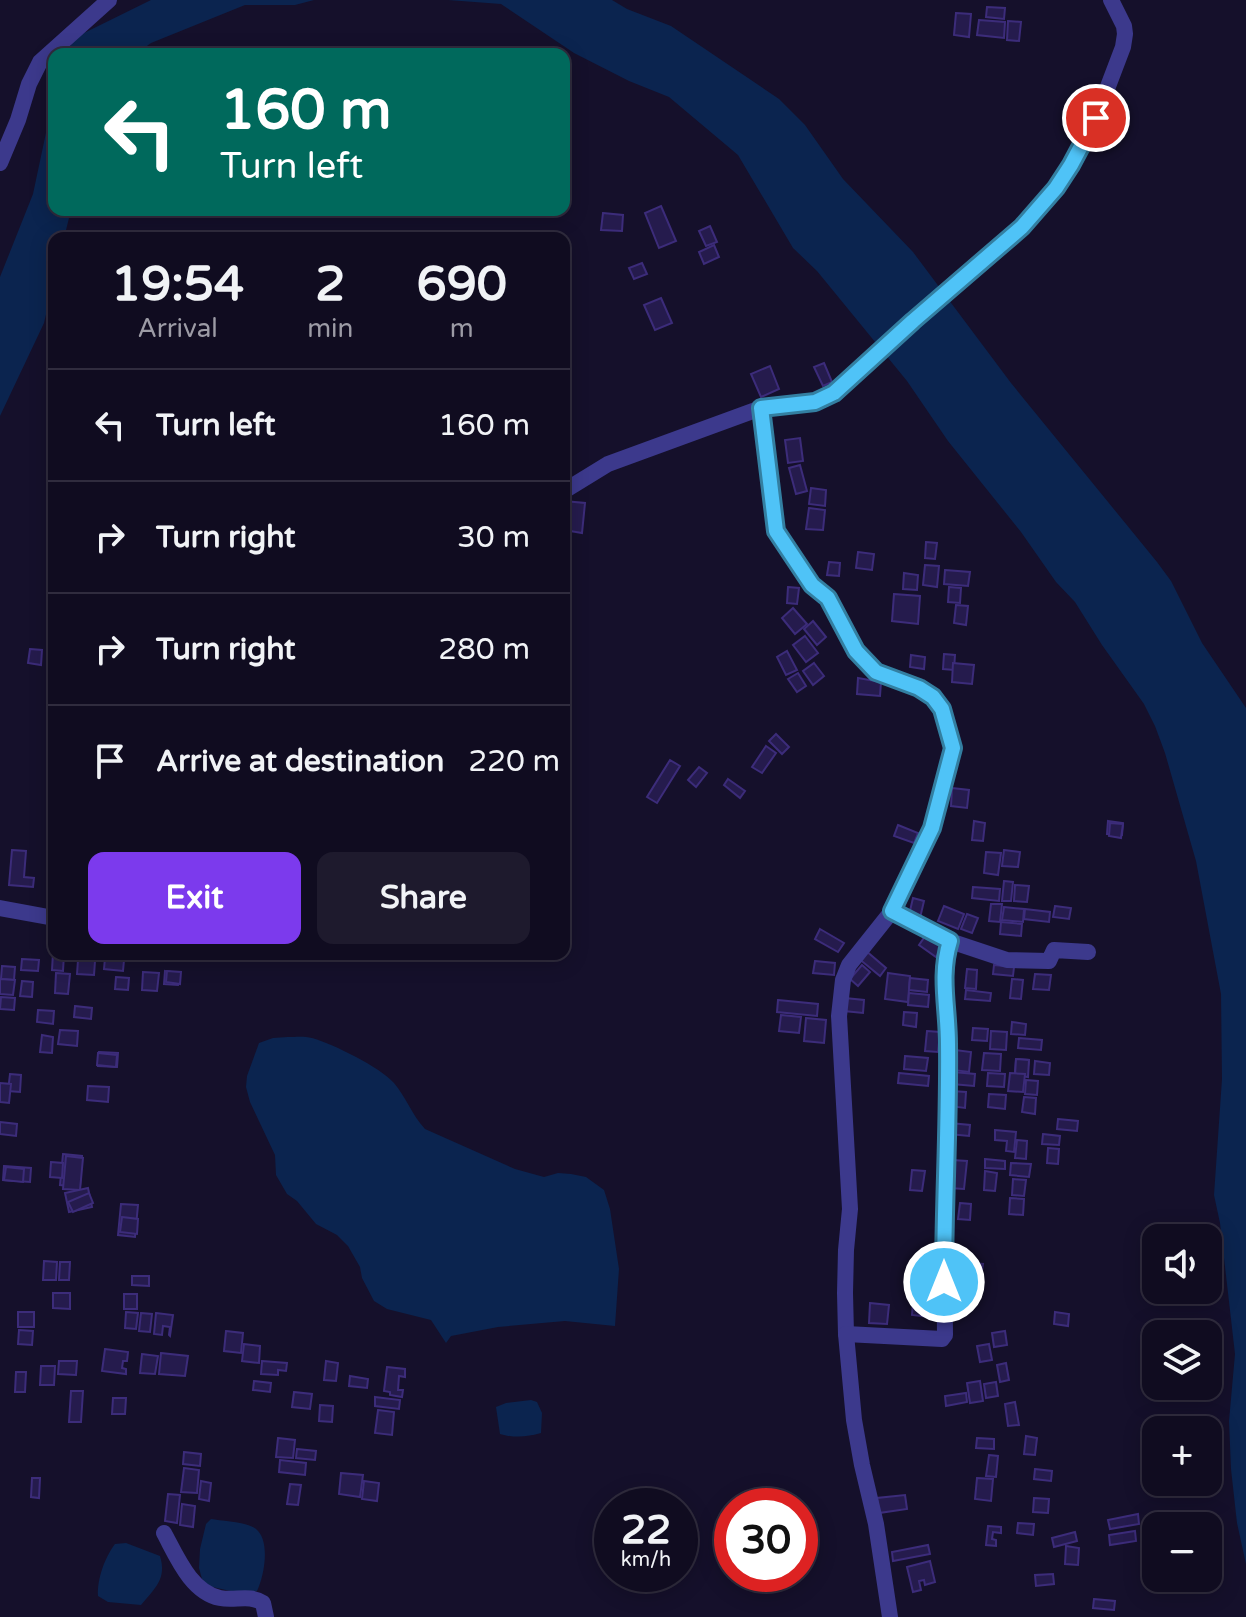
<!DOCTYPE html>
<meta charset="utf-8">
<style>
body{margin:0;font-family:"Varela Round",sans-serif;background:#1e1a2d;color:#f1f3f6;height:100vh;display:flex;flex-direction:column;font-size:30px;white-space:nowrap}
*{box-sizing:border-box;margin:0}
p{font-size:26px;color:#9c9ba5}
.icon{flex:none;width:44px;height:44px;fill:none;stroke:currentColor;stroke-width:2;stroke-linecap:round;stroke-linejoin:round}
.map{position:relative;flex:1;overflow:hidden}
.side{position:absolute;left:48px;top:232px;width:522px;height:728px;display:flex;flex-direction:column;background:#100c20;border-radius:16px;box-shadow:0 4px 20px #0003,0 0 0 2px #302c3e}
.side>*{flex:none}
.guide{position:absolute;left:48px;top:48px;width:522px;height:168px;border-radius:16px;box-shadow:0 4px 20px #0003,0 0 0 2px #302c3e;background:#00695c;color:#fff;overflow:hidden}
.fabs{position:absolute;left:1142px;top:1224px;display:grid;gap:16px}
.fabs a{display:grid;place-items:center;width:80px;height:80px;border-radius:16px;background:#100c20;box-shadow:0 4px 20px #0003,0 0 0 2px #302c3e;font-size:40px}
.speed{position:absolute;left:594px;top:1488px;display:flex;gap:16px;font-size:40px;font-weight:700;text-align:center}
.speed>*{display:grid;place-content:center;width:104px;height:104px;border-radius:50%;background:#100c20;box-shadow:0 4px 20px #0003,0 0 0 2px #302c3e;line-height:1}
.speed small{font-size:20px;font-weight:400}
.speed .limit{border:12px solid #d22;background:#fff;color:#111}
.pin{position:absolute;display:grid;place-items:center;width:68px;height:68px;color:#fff;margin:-34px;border:4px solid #fff;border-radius:50%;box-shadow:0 2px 8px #0007}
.me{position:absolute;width:88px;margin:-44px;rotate:0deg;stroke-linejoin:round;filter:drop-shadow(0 0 6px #0008)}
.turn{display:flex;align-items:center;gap:28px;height:168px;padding:0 40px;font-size:36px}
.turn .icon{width:104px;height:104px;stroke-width:2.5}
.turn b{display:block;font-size:56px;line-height:68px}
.eta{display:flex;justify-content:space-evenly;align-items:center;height:136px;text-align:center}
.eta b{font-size:48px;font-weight:800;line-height:56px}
.action{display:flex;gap:16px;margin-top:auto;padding:16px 40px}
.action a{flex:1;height:92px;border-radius:16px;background:#7c3aed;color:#fff;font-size:32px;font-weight:800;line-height:92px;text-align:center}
.action a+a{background:#1e1a2d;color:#f1f3f6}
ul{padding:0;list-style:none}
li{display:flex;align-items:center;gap:24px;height:112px;padding:0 40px;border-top:2px solid #302c3e}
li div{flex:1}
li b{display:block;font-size:30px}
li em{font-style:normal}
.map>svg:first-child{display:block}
.water{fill:#0b244f}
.building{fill:#251b4d;stroke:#3c2c7a;stroke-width:2}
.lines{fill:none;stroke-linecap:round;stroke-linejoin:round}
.street{stroke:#3c398c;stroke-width:16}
.route-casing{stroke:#337fa1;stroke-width:20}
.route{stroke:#4fc3f7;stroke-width:14}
</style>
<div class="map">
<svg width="1246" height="1617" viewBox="0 0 1246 1617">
<rect width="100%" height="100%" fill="#15102b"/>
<g class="water">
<path d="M 151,0 L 314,0 L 295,5 L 245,5 L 151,43 L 136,54 L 66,54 L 73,41 L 82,34 Z"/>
<path d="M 448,0 L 612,0 L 627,9 L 671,26 L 779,99 L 805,125 L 843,179 L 913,252 L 1011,383 L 1157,562 L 1171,581 L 1202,643 L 1246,708 L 1246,1564 L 1237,1523 L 1231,1469 L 1229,1421 L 1235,1354 L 1220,1223 L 1214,1195 L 1222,1079 L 1221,994 L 1196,861 L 1165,753 L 1155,726 L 1144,704 L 1102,645 L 1075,602 L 1056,582 L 1021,532 L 948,441 L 907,381 L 817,271 L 793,248 L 738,155 L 669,97 L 629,81 L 574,53 L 501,4 Z"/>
<path d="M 54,95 L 54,210 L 71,210 L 64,238 L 54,238 L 54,280 L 44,323 L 0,416 L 0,277 L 33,194 Z"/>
<path d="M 288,1037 C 295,1037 305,1036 312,1038 C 333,1044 380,1067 394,1083 C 406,1097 412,1115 425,1129 L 515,1169 L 544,1177 L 558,1173 L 571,1174 L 586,1177 L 604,1190 L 610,1209 L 619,1269 L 615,1326 L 565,1321 L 498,1327 L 451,1336 L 446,1343 L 431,1320 L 387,1309 L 374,1301 L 362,1278 L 360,1267 L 348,1246 L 337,1235 L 316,1224 L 297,1201 L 287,1194 L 276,1175 L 275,1155 L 250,1102 L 246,1087 L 247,1076 L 259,1043 L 273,1038 Z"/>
<path d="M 531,1400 L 537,1402 L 542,1413 L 541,1433 C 527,1437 515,1438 500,1434 L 496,1407 L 506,1403 Z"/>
<path d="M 211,1519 C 222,1521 248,1522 256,1529 C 271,1541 264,1577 257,1591 L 244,1594 L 208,1586 L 202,1579 L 199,1568 L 200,1549 L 206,1524 Z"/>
<path d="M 126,1543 L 160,1556 C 167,1579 155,1588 141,1605 L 108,1602 L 98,1596 C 97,1579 105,1557 115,1544 Z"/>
</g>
<g class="building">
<path d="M 987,7 L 1005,8 L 1004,19 L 986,17 Z"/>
<path d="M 956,13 L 971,14 L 969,37 L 954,35 Z"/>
<path d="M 979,20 L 1005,22 L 1004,38 L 977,35 Z"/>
<path d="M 1008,21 L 1021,22 L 1019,41 L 1007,40 Z"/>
<path d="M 661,206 L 676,241 L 659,248 L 645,213 Z"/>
<path d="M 603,213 L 623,215 L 622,231 L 601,230 Z"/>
<path d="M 710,226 L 717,242 L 706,246 L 699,231 Z"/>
<path d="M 714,245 L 719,257 L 704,264 L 699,252 Z"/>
<path d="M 642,263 L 647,274 L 634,279 L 629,268 Z"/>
<path d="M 661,298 L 672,323 L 655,330 L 644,305 Z"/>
<path d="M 824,363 L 832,382 L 823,386 L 814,367 Z"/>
<path d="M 770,366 L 779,389 L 761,397 L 751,374 Z"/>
<path d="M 800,438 L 803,461 L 788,463 L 785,440 Z"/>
<path d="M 800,465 L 807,491 L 796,494 L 789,468 Z"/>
<path d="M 811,488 L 826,490 L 825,506 L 809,504 Z"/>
<path d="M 564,501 L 585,503 L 582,533 L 564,530 Z"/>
<path d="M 809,508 L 825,510 L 823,530 L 806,529 Z"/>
<path d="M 926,542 L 937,543 L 935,559 L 925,558 Z"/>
<path d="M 858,552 L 874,554 L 872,570 L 856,568 Z"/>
<path d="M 829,562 L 840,563 L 839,576 L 827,575 Z"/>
<path d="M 925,565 L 939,566 L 937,587 L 923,585 Z"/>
<path d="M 945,570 L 970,572 L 968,586 L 944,584 Z"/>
<path d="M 904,573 L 918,575 L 917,590 L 903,589 Z"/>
<path d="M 788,587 L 799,588 L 797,604 L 787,603 Z"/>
<path d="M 949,587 L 961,588 L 960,603 L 948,602 Z"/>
<path d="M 894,594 L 920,596 L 918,624 L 892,621 Z"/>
<path d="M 956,605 L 968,606 L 966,625 L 954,623 Z"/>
<path d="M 793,608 L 807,624 L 795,634 L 782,618 Z"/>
<path d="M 813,621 L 826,637 L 817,645 L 804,629 Z"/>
<path d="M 805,636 L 818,653 L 806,662 L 793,645 Z"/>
<path d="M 30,649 L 42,650 L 41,665 L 28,663 Z"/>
<path d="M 787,651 L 797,670 L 786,675 L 777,657 Z"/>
<path d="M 944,654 L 955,655 L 954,670 L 943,669 Z"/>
<path d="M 911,655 L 925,657 L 924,669 L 910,667 Z"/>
<path d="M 814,663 L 824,676 L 813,685 L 803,671 Z"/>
<path d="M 953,663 L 974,665 L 972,684 L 952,682 Z"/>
<path d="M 798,673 L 806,686 L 797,692 L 788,679 Z"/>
<path d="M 858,678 L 881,682 L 880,696 L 857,694 Z"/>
<path d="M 776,734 L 789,747 L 782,754 L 769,741 Z"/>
<path d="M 766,746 L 776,753 L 762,773 L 752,767 Z"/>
<path d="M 670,760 L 680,766 L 657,803 L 647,797 Z"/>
<path d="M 699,767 L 707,773 L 696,787 L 688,780 Z"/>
<path d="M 728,779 L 745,791 L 740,798 L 724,785 Z"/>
<path d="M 952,788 L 969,790 L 967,808 L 951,806 Z"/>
<path d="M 974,821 L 985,823 L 983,841 L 972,840 Z"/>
<path d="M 1108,821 L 1123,823 L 1122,835 L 1107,834 Z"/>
<path d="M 1110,823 L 1123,824 L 1121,838 L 1109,836 Z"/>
<path d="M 898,825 L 918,833 L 914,843 L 894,836 Z"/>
<path d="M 12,850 L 26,851 L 24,877 L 34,878 L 33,887 L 9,885 Z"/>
<path d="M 1004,850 L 1020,852 L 1018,867 L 1002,866 Z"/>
<path d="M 986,852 L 1001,853 L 998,875 L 984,873 Z"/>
<path d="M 1004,881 L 1013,882 L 1011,901 L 1002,901 Z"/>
<path d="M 1015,885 L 1029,886 L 1027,902 L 1014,901 Z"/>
<path d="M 973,887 L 1000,889 L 999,901 L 972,898 Z"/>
<path d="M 913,898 L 924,901 L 920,918 L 909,915 Z"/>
<path d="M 991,904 L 1002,904 L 1000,922 L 989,921 Z"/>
<path d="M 944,906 L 964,914 L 958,929 L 938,921 Z"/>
<path d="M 1055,906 L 1071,908 L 1069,919 L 1053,917 Z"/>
<path d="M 1004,907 L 1024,909 L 1023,922 L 1002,920 Z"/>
<path d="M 1025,909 L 1050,912 L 1049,922 L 1024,919 Z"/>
<path d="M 967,914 L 978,918 L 972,933 L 961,929 Z"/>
<path d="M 1001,922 L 1022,924 L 1021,936 L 1000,934 Z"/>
<path d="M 820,929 L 844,943 L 838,952 L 815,939 Z"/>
<path d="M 926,935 L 943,947 L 936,957 L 919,945 Z"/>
<path d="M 865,950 L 886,968 L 880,976 L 858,958 Z"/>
<path d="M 53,953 L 64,954 L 63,971 L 52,970 Z"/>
<path d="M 105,958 L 124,960 L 123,971 L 104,969 Z"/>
<path d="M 22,959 L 39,960 L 38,971 L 21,970 Z"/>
<path d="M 78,960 L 95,961 L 94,975 L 77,974 Z"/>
<path d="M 815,961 L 835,963 L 834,975 L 813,973 Z"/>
<path d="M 862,965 L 870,972 L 858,986 L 850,979 Z"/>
<path d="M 994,965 L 1014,967 L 1013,976 L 993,974 Z"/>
<path d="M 2,966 L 15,967 L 14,980 L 1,979 Z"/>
<path d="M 967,969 L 977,970 L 976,989 L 965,988 Z"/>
<path d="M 165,971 L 179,973 L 178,985 L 164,984 Z"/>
<path d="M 167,971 L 181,972 L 180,984 L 166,982 Z"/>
<path d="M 143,972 L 159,973 L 157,991 L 142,990 Z"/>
<path d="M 56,973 L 70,974 L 68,994 L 55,993 Z"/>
<path d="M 888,973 L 910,976 L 908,1002 L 885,999 Z"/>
<path d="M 1035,974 L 1051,975 L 1049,990 L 1033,989 Z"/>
<path d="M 116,977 L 129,978 L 128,990 L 115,989 Z"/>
<path d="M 910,978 L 928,980 L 927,992 L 909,990 Z"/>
<path d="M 0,979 L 15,980 L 13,995 L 0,994 Z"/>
<path d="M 1012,979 L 1023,980 L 1021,999 L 1010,998 Z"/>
<path d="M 22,981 L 33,982 L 32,997 L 20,996 Z"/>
<path d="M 966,990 L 991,993 L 990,1001 L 965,999 Z"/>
<path d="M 909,993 L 929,995 L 928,1007 L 908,1005 Z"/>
<path d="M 1,997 L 15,998 L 14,1010 L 0,1009 Z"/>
<path d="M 845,998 L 864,1000 L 863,1013 L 844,1011 Z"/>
<path d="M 778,1000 L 818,1004 L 817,1016 L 777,1012 Z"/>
<path d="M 75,1006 L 92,1008 L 91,1019 L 74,1017 Z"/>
<path d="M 38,1010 L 54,1011 L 53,1024 L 37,1022 Z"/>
<path d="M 904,1012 L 917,1013 L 916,1027 L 903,1025 Z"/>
<path d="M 781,1015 L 801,1017 L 799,1033 L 779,1031 Z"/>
<path d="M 806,1018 L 826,1020 L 824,1043 L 804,1041 Z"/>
<path d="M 1012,1022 L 1026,1024 L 1025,1035 L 1011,1034 Z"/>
<path d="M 973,1028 L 988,1029 L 987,1041 L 972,1040 Z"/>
<path d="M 60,1030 L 78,1031 L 77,1046 L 58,1044 Z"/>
<path d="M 927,1031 L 940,1032 L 938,1052 L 925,1051 Z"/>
<path d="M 991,1031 L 1007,1032 L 1006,1050 L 990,1049 Z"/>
<path d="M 42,1035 L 53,1037 L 52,1053 L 40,1052 Z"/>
<path d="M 1019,1038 L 1042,1040 L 1041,1050 L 1018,1048 Z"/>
<path d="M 955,1050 L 971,1052 L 969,1072 L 953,1070 Z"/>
<path d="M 99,1052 L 118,1053 L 117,1067 L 98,1066 Z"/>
<path d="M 98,1053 L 117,1055 L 116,1067 L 97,1065 Z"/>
<path d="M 984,1053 L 1001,1054 L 1000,1071 L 982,1070 Z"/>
<path d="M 905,1056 L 928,1058 L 926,1071 L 904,1069 Z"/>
<path d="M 1016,1059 L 1029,1060 L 1027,1074 L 1015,1073 Z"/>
<path d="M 1016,1059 L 1029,1060 L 1028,1077 L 1015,1075 Z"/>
<path d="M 1035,1061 L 1050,1063 L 1049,1075 L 1034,1074 Z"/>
<path d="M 953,1072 L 975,1074 L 974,1086 L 952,1084 Z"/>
<path d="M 899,1073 L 929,1076 L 928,1086 L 898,1083 Z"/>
<path d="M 988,1073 L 1005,1074 L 1004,1087 L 987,1086 Z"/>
<path d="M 1010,1073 L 1025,1074 L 1023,1092 L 1008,1091 Z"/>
<path d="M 10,1074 L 21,1075 L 20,1092 L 8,1091 Z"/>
<path d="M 1026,1080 L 1038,1081 L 1037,1095 L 1025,1094 Z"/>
<path d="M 0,1083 L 11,1084 L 9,1103 L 0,1102 Z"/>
<path d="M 88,1086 L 109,1087 L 108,1102 L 87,1100 Z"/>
<path d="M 951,1091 L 966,1092 L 965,1108 L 949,1106 Z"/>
<path d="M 989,1094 L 1006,1095 L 1005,1109 L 988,1107 Z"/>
<path d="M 1024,1097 L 1036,1098 L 1035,1114 L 1022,1112 Z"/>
<path d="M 1058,1119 L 1078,1121 L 1077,1131 L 1057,1129 Z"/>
<path d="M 0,1122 L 17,1124 L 16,1136 L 0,1134 Z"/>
<path d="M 950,1123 L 970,1125 L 969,1136 L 949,1134 Z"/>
<path d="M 995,1130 L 1016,1132 L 1014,1152 L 1006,1151 L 1007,1141 L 995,1140 Z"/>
<path d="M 1043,1134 L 1060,1136 L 1059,1145 L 1042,1144 Z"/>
<path d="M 1017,1140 L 1027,1141 L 1026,1159 L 1015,1158 Z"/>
<path d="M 1048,1148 L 1059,1149 L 1058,1164 L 1047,1163 Z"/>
<path d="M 63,1154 L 82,1156 L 80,1187 L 60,1185 Z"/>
<path d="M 66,1156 L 83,1158 L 80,1190 L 63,1189 Z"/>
<path d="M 985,1159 L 1005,1161 L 1005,1169 L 985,1168 Z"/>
<path d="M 952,1160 L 967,1161 L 964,1189 L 949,1188 Z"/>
<path d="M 51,1162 L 63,1163 L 62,1178 L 50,1177 Z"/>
<path d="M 1011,1163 L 1031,1164 L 1029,1177 L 1010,1175 Z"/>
<path d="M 4,1166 L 31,1168 L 30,1182 L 3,1180 Z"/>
<path d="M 6,1167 L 24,1169 L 23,1182 L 4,1180 Z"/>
<path d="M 912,1170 L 925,1171 L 922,1191 L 910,1190 Z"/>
<path d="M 985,1171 L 997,1173 L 995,1191 L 984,1190 Z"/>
<path d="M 1013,1179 L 1026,1180 L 1024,1196 L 1012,1195 Z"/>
<path d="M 88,1188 L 92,1207 L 69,1212 L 65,1193 Z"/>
<path d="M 89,1193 L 93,1203 L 73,1212 L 68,1202 Z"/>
<path d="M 1010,1198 L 1024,1199 L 1023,1215 L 1009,1214 Z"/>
<path d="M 960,1203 L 971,1204 L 970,1220 L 958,1219 Z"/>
<path d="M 121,1204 L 138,1205 L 135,1237 L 118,1235 Z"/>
<path d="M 122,1217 L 138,1219 L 137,1234 L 120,1232 Z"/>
<path d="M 926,1247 L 940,1248 L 938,1267 L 924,1266 Z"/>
<path d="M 44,1261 L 57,1262 L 56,1280 L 43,1280 Z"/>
<path d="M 60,1262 L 70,1262 L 69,1280 L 59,1280 Z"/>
<path d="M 963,1262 L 983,1264 L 981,1278 L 962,1276 Z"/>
<path d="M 132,1276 L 149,1276 L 149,1286 L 132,1285 Z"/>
<path d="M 951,1282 L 977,1284 L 975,1299 L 949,1297 Z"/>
<path d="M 53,1293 L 70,1293 L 70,1309 L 53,1308 Z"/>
<rect x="124" y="1294" width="13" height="15"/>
<path d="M 913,1302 L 937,1305 L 936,1318 L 912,1315 Z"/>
<path d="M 870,1303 L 889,1305 L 887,1324 L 869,1323 Z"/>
<rect x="18" y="1312" width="16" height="15"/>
<path d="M 126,1312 L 138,1313 L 136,1329 L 125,1328 Z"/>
<path d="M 1055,1312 L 1069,1314 L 1068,1326 L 1054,1324 Z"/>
<path d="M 141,1313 L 152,1314 L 150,1332 L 139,1331 Z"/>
<path d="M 156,1313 L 173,1315 L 170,1336 L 169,1335 L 170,1327 L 163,1326 L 162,1335 L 154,1334 Z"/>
<path d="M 19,1330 L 33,1331 L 32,1345 L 18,1344 Z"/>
<path d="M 226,1331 L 243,1333 L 241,1353 L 224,1351 Z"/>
<path d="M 1005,1331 L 1007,1345 L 994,1347 L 992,1333 Z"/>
<path d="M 244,1344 L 260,1346 L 259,1363 L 242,1361 Z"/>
<path d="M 989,1344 L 992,1360 L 980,1362 L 977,1346 Z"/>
<path d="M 105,1349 L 128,1352 L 127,1361 L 123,1361 L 122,1368 L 126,1369 L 126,1374 L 102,1371 Z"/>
<path d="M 161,1353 L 188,1356 L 185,1376 L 159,1374 Z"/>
<path d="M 142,1354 L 158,1356 L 155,1374 L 140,1373 Z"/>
<path d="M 59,1361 L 77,1361 L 76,1375 L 58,1374 Z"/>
<path d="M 262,1361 L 287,1363 L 286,1371 L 278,1370 L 278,1375 L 261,1374 Z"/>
<path d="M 326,1361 L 338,1363 L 336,1381 L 324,1380 Z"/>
<path d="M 1006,1363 L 1009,1380 L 1000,1382 L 997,1365 Z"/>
<path d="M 41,1366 L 55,1366 L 54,1385 L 40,1385 Z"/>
<path d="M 387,1367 L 405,1369 L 405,1377 L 399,1376 L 398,1390 L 403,1390 L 402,1397 L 390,1395 L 390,1392 L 384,1391 Z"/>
<path d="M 16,1372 L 26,1372 L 25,1392 L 15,1392 Z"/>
<path d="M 350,1376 L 368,1379 L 367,1388 L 349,1386 Z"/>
<path d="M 254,1381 L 271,1383 L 270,1392 L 253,1390 Z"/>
<path d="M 980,1381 L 983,1401 L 970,1403 L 967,1383 Z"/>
<path d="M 996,1382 L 998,1396 L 986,1398 L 984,1384 Z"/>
<path d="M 71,1391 L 83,1391 L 81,1422 L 69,1422 Z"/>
<path d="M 294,1392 L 312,1394 L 310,1409 L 292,1407 Z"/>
<path d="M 966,1393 L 967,1402 L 946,1406 L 945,1396 Z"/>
<path d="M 375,1397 L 400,1400 L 399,1409 L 375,1406 Z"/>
<path d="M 113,1398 L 126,1398 L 125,1414 L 112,1414 Z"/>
<path d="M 1015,1402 L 1019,1425 L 1008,1426 L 1005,1404 Z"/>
<path d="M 320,1405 L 333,1406 L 332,1422 L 319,1421 Z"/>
<path d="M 378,1410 L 394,1412 L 392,1435 L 375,1433 Z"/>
<path d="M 1026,1436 L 1037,1438 L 1035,1455 L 1024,1454 Z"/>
<path d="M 278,1438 L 295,1440 L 293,1458 L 276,1457 Z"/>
<path d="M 977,1438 L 994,1439 L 994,1449 L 976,1448 Z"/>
<path d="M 297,1449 L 316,1451 L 315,1460 L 296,1458 Z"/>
<path d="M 184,1452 L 201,1454 L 200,1466 L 183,1464 Z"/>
<path d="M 989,1455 L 998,1456 L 996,1477 L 986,1476 Z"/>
<path d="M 280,1460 L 306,1463 L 305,1475 L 279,1472 Z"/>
<path d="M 184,1468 L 199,1470 L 197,1493 L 181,1492 Z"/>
<path d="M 1035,1469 L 1052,1471 L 1051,1481 L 1034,1479 Z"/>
<path d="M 341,1473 L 363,1475 L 360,1497 L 339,1494 Z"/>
<path d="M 32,1478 L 40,1478 L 39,1498 L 31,1497 Z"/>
<path d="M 977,1478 L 993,1479 L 991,1501 L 975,1499 Z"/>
<path d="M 201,1481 L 211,1483 L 209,1501 L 199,1499 Z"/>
<path d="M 364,1481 L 379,1483 L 377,1501 L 362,1499 Z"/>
<path d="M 290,1484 L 301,1485 L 298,1505 L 287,1504 Z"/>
<path d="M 168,1494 L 180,1495 L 177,1523 L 165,1521 Z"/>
<path d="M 905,1495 L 907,1509 L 879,1513 L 877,1498 Z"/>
<path d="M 1034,1498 L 1049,1499 L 1048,1513 L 1033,1512 Z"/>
<path d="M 182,1504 L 195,1506 L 193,1527 L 180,1525 Z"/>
<path d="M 1138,1514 L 1139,1524 L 1110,1529 L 1108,1520 Z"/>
<path d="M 1018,1523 L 1034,1524 L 1033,1535 L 1017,1533 Z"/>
<path d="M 988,1526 L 1001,1527 L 1001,1533 L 993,1532 L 992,1539 L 996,1540 L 996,1546 L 986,1545 Z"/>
<path d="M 1135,1531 L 1136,1541 L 1110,1545 L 1109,1535 Z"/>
<path d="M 1075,1532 L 1077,1541 L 1054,1547 L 1052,1538 Z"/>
<path d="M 928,1545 L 930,1554 L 893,1561 L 892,1552 Z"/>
<path d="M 1066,1546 L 1079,1548 L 1078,1565 L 1065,1564 Z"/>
<path d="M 930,1561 L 935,1582 L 925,1585 L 924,1580 L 919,1581 L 921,1590 L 913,1592 L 907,1567 Z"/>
<path d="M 1053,1574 L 1054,1584 L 1036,1586 L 1035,1575 Z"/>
<path d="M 1094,1599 L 1115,1601 L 1114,1610 L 1093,1608 Z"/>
</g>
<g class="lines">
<g class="street">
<path d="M 0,163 L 18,120 L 29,84 L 40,62 L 109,0"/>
<path d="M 761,408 L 776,531 L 812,585 L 828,598 L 856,651 L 876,672 L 919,688 L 933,697 L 942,709 L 953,748 L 952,752 L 932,828 L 892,911 L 950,941"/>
<path d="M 564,491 L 608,464 L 761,408 L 815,402 L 834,393 L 913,321 L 1022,227 L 1056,188 L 1071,165 L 1096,118 L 1123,47 L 1125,34 L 1124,26 L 1111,0"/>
<path d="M 0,908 L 54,918"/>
<path d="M 846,1334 L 845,1293 L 846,1250 L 850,1209 L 839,1016 L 843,980 L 849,965 L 892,911"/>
<path d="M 164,1533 C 177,1557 191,1592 220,1598 C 236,1601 249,1594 263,1603 L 266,1617"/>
<path d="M 890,1617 L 876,1524 L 862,1465 L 854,1420 L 846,1334 L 942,1339 L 945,1335 L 944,1229 L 948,1042 L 943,973 L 945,956 L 950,941 L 1007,960 L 1049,961 L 1054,950 L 1088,952"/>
</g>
</g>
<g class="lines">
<defs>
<path id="route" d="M 944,1282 C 944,1203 949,1123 948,1044 C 948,1007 939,976 950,941 L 892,911 L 932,828 L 953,748 L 942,709 L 933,697 L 919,688 L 876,672 L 856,651 L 828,598 L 812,585 L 776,531 L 761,408 L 815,402 L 834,393 L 913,321 L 1022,227 L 1056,188 L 1071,165 L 1096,118"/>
</defs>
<use href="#route" class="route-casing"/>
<use href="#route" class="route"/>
</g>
</svg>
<div class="fabs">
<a><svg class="icon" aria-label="sound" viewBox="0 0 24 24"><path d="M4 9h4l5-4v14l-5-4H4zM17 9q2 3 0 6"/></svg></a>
<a><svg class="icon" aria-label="layers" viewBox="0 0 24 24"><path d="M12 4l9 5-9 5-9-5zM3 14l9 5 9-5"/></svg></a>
<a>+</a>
<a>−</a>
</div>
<div class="speed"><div>22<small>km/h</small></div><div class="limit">30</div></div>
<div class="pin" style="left:1096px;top:118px;background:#d93025"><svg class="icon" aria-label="arrive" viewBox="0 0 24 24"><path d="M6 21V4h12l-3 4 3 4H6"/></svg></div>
<svg class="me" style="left:944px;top:1282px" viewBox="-20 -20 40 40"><circle r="17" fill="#4fc3f7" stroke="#fff" stroke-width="3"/><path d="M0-11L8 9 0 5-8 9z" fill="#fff"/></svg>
<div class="guide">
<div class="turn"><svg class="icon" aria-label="left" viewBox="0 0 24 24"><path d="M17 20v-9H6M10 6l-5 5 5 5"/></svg><div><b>160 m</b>Turn left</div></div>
</div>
<section class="side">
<div class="eta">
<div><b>19:54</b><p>Arrival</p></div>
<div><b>2</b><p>min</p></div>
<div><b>690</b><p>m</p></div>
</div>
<ul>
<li><svg class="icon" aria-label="left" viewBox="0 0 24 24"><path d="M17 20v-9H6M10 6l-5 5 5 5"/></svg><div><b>Turn left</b></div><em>160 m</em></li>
<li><svg class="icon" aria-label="right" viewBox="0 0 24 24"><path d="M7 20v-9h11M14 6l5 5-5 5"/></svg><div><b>Turn right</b></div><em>30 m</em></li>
<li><svg class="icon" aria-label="right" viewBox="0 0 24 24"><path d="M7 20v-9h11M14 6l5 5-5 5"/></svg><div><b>Turn right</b></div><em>280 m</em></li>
<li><svg class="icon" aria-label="arrive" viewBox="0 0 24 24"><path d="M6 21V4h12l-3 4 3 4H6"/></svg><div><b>Arrive at destination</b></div><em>220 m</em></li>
</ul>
<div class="action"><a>Exit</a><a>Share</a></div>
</section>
</div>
